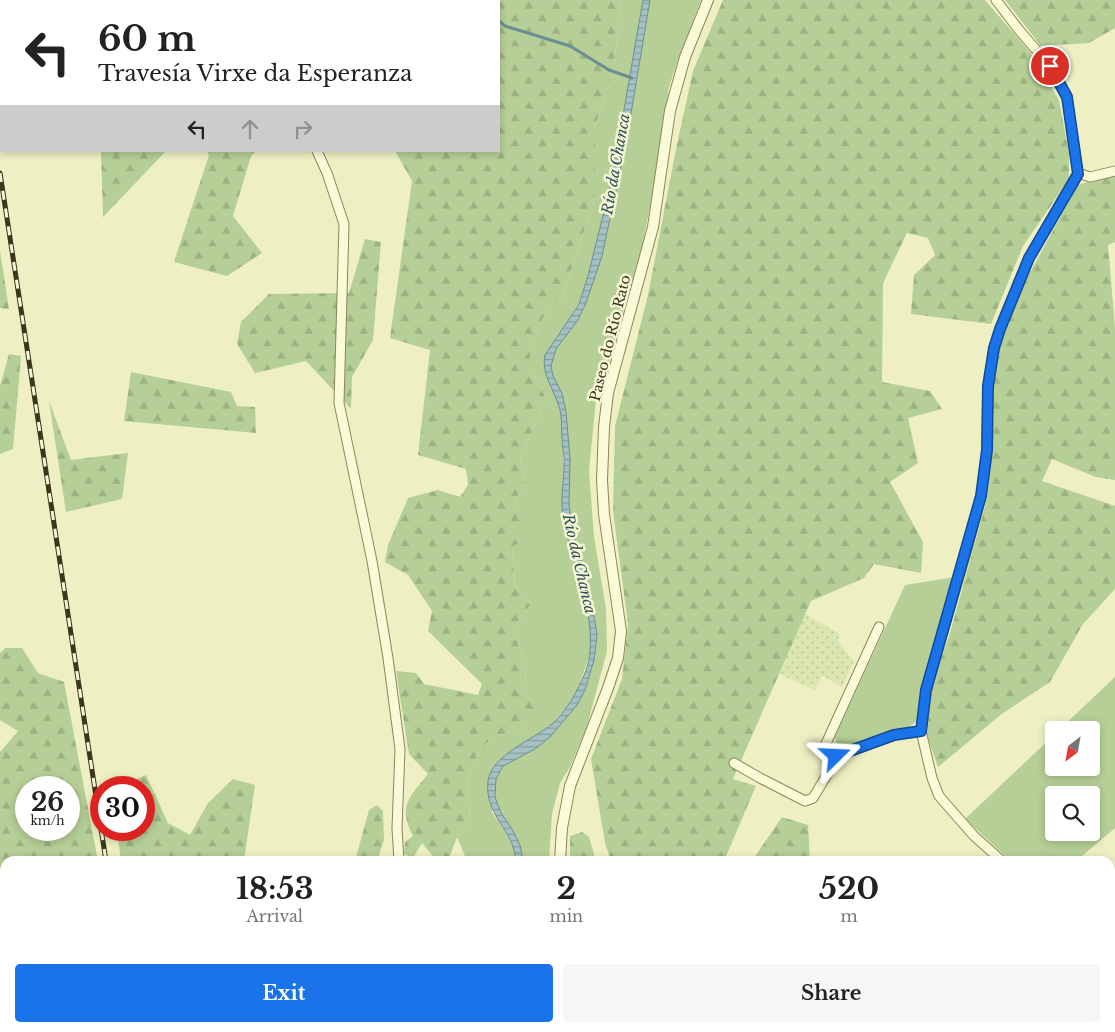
<!DOCTYPE html>
<meta charset="utf-8">
<style>
body{margin:0;font-family:"Libre Baskerville",serif;background:#f6f6f6;color:#222;height:100vh;display:flex;flex-direction:column;font-size:19px;white-space:nowrap}
*{box-sizing:border-box;margin:0}
p{font-size:16px;color:#767676}
.icon{flex:none;width:28px;height:28px;fill:none;stroke:currentColor;stroke-width:2;stroke-linecap:round;stroke-linejoin:round}
.map{position:relative;flex:1;overflow:hidden}
.panel{position:absolute;left:0px;top:856px;width:1115px;height:176px;display:flex;flex-direction:column;background:#fff;border-radius:15px 15px 0 0;box-shadow:0 2px 8px #0003}
.panel>*{flex:none}
.hud{position:absolute;left:0px;top:0px;width:500px;height:152px;box-shadow:0 2px 8px #0003;background:#fff;color:#222;overflow:hidden}
.needle{width:32px;rotate:211deg}
.controls{position:absolute;left:1045px;top:721px;display:grid;gap:10px}
.controls a{display:grid;place-items:center;width:55px;height:55px;border-radius:5px;background:#fff;box-shadow:0 2px 8px #0003;font-size:25px}
.speed{position:absolute;left:15px;top:776px;display:flex;gap:10px;font-size:25px;font-weight:700;text-align:center}
.speed>*{display:grid;place-content:center;width:65px;height:65px;border-radius:50%;background:#fff;box-shadow:0 2px 8px #0003;line-height:1}
.speed small{font-size:12px;font-weight:400}
.speed .limit{border:8px solid #d22;background:#fff;color:#111}
.pin{position:absolute;display:grid;place-items:center;width:42px;height:42px;color:#fff;margin:-21px;border:2px solid #fff;border-radius:50%;box-shadow:0 1px 5px #0007}
.me{position:absolute;width:55px;margin:-28px;rotate:69deg;stroke-linejoin:round;filter:drop-shadow(0 0 4px #0008)}
.turn{display:flex;align-items:center;gap:18px;height:105px;padding:0 15px;font-size:22px}
.turn .icon{width:65px;height:65px;stroke-width:2.5}
.turn b{display:block;font-size:35px;line-height:42px}
.lanes{display:flex;align-items:center;height:48px;padding:0 15px;background:#0003;justify-content:center;gap:25px;direction:ltr}
.lanes .off{opacity:.35}
.eta{display:flex;justify-content:space-evenly;align-items:center;height:85px;text-align:center}
.eta b{font-size:30px;font-weight:700;line-height:35px}
.primary-button{display:flex;gap:10px;margin-top:auto;padding:10px 15px}
.primary-button a{flex:1;height:58px;border-radius:5px;background:#1a73e8;color:#fff;font-size:20px;font-weight:700;line-height:58px;text-align:center}
.primary-button a+a{background:#f6f6f6;color:#222}
.map>svg:first-child{display:block}
.farmland{fill:url(#farmland-dots)}
.grass{fill:#b5cf96;fill-rule:evenodd}
.forest{fill:url(#forest-firs);fill-rule:evenodd}
.water{fill:url(#water-rules);stroke:#6b8e92}
.lines{fill:none;stroke-linecap:round;stroke-linejoin:round}
.stream{stroke:#6b8e92;stroke-width:3}
.minor-casing{stroke:#8c8558;stroke-width:11}
.tertiary-casing{stroke:#8c8558;stroke-width:12}
.minor{stroke:#f9fbd7;stroke-width:9}
.tertiary{stroke:#f9fbd7;stroke-width:10}
.rail-casing{stroke:#3b361d;stroke-width:5}
.rail{stroke:#f5f7d3;stroke-width:3;stroke-dasharray:9;stroke-linecap:butt}
.route-casing{stroke:#114b97;stroke-width:12}
.route{stroke:#1a73e8;stroke-width:9}
.labels{text-anchor:middle;stroke-width:5;stroke-linejoin:round;paint-order:stroke}
.street-label{font-size:14px;fill:#3b361d;stroke:#f5f7d3}
.water-label{font-size:15px;font-style:italic;fill:#2c4e5b;stroke:#f5f7d3}
</style>
<div class="map">
<svg width="1115" height="1032" viewBox="0 0 1115 1032">
<defs>
<pattern id="farmland-dots" width="8" height="8" patternUnits="userSpaceOnUse" patternTransform="scale(1.25)"><rect width="8" height="8" fill="#dce6b0"/><path d="M2 2h.1M6 6h.1" fill="none" stroke="#bec697" stroke-width="1.8" stroke-linecap="round"/></pattern>
<pattern id="forest-firs" width="22" height="20" patternUnits="userSpaceOnUse" patternTransform="scale(1.25)"><rect width="22" height="20" fill="#b5cf96"/><path d="M5 1l3.5 6h-7zM16 11l3.5 6h-7z" fill="#9db281"/></pattern>
<pattern id="water-rules" width="6" height="5" patternUnits="userSpaceOnUse" patternTransform="scale(1.25)"><rect width="6" height="5" fill="#a5c1c3"/><path d="M0 2.5h6" fill="none" stroke="#889e9e"/></pattern>
</defs>
<rect width="100%" height="100%" fill="#eef0c3"/>
<path class="farmland" d="M 805,614 L 840,634 L 838,641 L 854,661 L 842,687 L 822,676 L 815,690 L 779,674 Z"/>
<g class="grass">
<path d="M 621,0 L 643,0 L 612,179 L 588,276 L 579,303 L 545,355 L 550,386 L 558,401 L 561,416 L 567,535 L 587,602 L 591,629 L 590,654 L 578,689 L 566,708 L 553,723 L 533,738 L 513,749 L 495,765 L 492,812 L 504,830 L 516,853 L 516,861 L 467,861 L 457,837 L 470,823 L 468,776 L 480,749 L 494,737 L 527,727 L 537,705 L 526,696 L 525,667 L 514,628 L 530,605 L 515,585 L 512,546 L 526,538 L 515,499 L 527,485 L 520,458 L 546,398 L 530,367 L 530,349 L 543,318 L 563,295 L 595,198 L 595,126 L 614,66 Z"/>
<path d="M 650,0 L 701,0 L 678,59 L 669,87 L 658,165 L 643,242 L 605,376 L 598,379 L 589,470 L 594,537 L 606,609 L 607,651 L 587,726 L 570,767 L 560,783 L 552,814 L 549,861 L 523,861 L 520,845 L 512,829 L 501,813 L 495,797 L 496,779 L 503,766 L 535,749 L 563,722 L 585,690 L 594,660 L 597,634 L 589,589 L 573,533 L 569,505 L 570,459 L 566,412 L 562,393 L 553,376 L 551,366 L 556,349 L 578,320 L 586,303 L 602,256 L 626,143 Z"/>
<path d="M 955,577 L 924,680 L 916,722 L 906,729 L 871,738 L 846,750 L 838,748 L 835,737 L 905,585 Z"/>
<path d="M 1115,677 L 1115,828 L 1076,861 L 1011,861 L 965,819 L 1054,735 L 1054,768 L 1091,768 L 1091,730 L 1059,730 ZM 1054,795 L 1091,795 L 1091,832 L 1054,832 Z"/>
<path d="M 1110,884 L 1115,891 L 1115,962 L 1110,957 Z"/>
<path d="M 1110,968 L 1115,972 L 1115,1032 L 953,1032 L 959,1028 L 1110,1028 Z"/>
</g>
<g class="forest">
<path d="M 109,0 L 621,0 L 614,66 L 595,126 L 595,198 L 563,295 L 543,318 L 530,349 L 530,367 L 546,398 L 520,458 L 527,485 L 515,499 L 527,538 L 512,547 L 515,585 L 530,605 L 514,628 L 525,667 L 526,696 L 537,705 L 540,715 L 527,727 L 494,737 L 480,749 L 468,776 L 470,823 L 457,837 L 448,861 L 427,861 L 432,855 L 422,843 L 413,858 L 404,854 L 405,842 L 413,836 C 397,805 410,797 428,774 L 409,754 L 396,671 L 416,673 L 424,684 L 478,695 L 482,684 L 428,631 L 432,611 L 408,575 L 385,562 L 388,545 L 408,498 L 438,490 L 460,497 L 468,485 L 466,469 L 418,455 L 430,350 L 390,338 L 412,181 L 395,151 L 499,151 L 499,1 Z"/>
<path d="M 723,0 L 985,0 L 1029,51 L 1059,100 L 1069,153 L 1069,179 L 1023,246 L 991,324 L 911,314 L 914,275 L 935,255 L 928,238 L 907,233 L 883,283 L 882,382 L 930,391 L 942,409 L 908,418 L 918,463 L 890,482 L 923,542 L 921,573 L 874,564 L 864,578 L 811,601 L 733,779 L 756,786 L 724,861 L 611,861 L 605,843 L 591,759 L 622,679 L 628,624 L 613,511 L 615,426 L 648,295 L 676,149 L 693,71 Z"/>
<path d="M 1005,0 L 1115,0 L 1115,28 L 1089,43 L 1041,46 Z"/>
<path d="M 101,151 L 166,151 L 103,217 Z"/>
<path d="M 207,151 L 256,151 L 251,156 L 233,216 L 262,253 L 227,276 L 174,262 L 209,155 Z"/>
<path d="M 1115,174 L 1115,242 L 1108,245 L 1115,327 L 1115,480 L 1096,477 L 1052,459 L 1042,481 L 1115,506 L 1115,589 L 1083,624 L 1050,682 L 1003,713 L 938,767 L 921,717 L 950,633 L 987,499 L 993,443 L 994,363 L 1011,307 L 1078,185 Z"/>
<path d="M 365,239 L 381,242 L 373,340 L 352,377 L 351,409 L 306,361 L 255,373 L 237,344 L 241,322 L 269,294 L 349,293 Z"/>
<path d="M 0,251 L 9,309 L 0,308 Z"/>
<path d="M 9,354 L 21,356 L 13,449 L 0,454 L 0,386 Z"/>
<path d="M 131,372 L 231,392 L 237,406 L 255,407 L 256,433 L 124,421 Z"/>
<path d="M 49,401 L 71,460 L 128,453 L 122,499 L 66,512 Z"/>
<path d="M 5,648 L 22,648 L 38,673 L 64,682 L 98,861 L 5,861 L 5,913 L 0,913 L 0,752 L 18,731 L 0,720 L 0,653 ZM 26,788 L 69,788 L 69,830 L 26,830 Z"/>
<path d="M 146,775 L 168,823 L 190,835 L 208,803 L 233,779 L 255,785 L 244,861 L 121,861 L 117,830 L 144,830 L 144,788 L 118,787 Z"/>
<path d="M 377,805 L 383,811 L 384,840 L 377,861 L 355,861 L 369,810 Z"/>
<path d="M 782,817 L 808,825 L 810,861 L 739,861 L 754,858 Z"/>
<path d="M 582,832 L 589,837 L 596,861 L 570,861 L 570,836 Z"/>
<path d="M 263,1028 L 303,1028 L 309,1032 L 268,1032 Z"/>
<path d="M 392,1028 L 554,1028 L 555,1032 L 397,1032 Z"/>
<path d="M 606,1028 L 667,1028 L 669,1032 L 607,1032 Z"/>
<path d="M 681,1028 L 959,1028 L 953,1032 L 683,1032 Z"/>
</g>
<path class="water" d="M 643,0 L 650,0 L 626,143 L 602,256 L 586,303 L 578,320 L 556,349 L 551,366 L 553,376 L 562,393 L 566,412 L 570,459 L 569,505 L 573,533 L 589,589 L 597,634 L 594,660 L 585,690 L 577,705 L 550,737 L 535,749 L 503,766 L 496,779 L 495,797 L 501,813 L 512,829 L 520,845 L 523,861 L 516,861 C 514,830 484,815 488,781 C 491,755 533,740 552,724 C 568,711 589,673 590,652 C 594,603 570,561 563,515 C 560,498 564,482 564,465 C 565,457 562,448 562,439 C 561,431 562,424 561,416 C 559,395 540,376 545,355 L 579,304 L 588,276 L 612,179 Z"/>
<g class="lines">
<g class="stream">
<path d="M 270,0 L 274,1"/>
<path d="M 472,0 L 475,1"/>
<path d="M 84,1 L 86,0"/>
<path d="M 386,1 L 388,0"/>
<path d="M 499,21 L 505,26 L 570,46 L 609,70 L 632,78"/>
<path d="M 0,40 L 1,40"/>
</g>
<defs>
<g id="minor">
<path d="M 996,0 L 1019,30 L 1050,66 L 1067,97 L 1078,173 L 1029,258 L 1000,329 L 994,348 L 988,386 L 987,450 L 981,496 L 967,549 L 926,690 L 921,731 L 932,778 L 939,796 L 974,836 L 1002,861"/>
<path d="M 288,1 L 288,0"/>
<path d="M 317,151 L 327,173 L 344,224 L 339,403 L 372,561 L 388,658 L 400,749 L 397,828 L 399,861"/>
<path d="M 1078,173 L 1090,177 L 1115,171"/>
<path d="M 879,627 L 824,748 L 828,754 L 836,756 L 894,735 L 921,731"/>
<path d="M 734,763 L 760,778 L 805,801 L 813,798 L 839,755"/>
<path d="M 1110,961 L 1115,965"/>
</g>
<g id="tertiary">
<path d="M 560,861 L 562,828 L 570,786 L 608,688 L 618,658 L 621,631 L 604,514 L 602,480 L 604,427 L 608,393 L 653,227 L 670,111 L 685,57 L 708,0"/>
<path d="M 598,1028 L 599,1032"/>
</g>
</defs>
<use href="#minor" class="minor-casing"/>
<use href="#tertiary" class="tertiary-casing"/>
<use href="#minor" class="minor"/>
<use href="#tertiary" class="tertiary"/>
<defs>
<g id="rail">
<path d="M 0,173 L 106,861"/>
<path d="M 131,1028 L 132,1032"/>
</g>
</defs>
<use href="#rail" class="rail-casing"/>
<use href="#rail" class="rail"/>
</g>
<g class="lines">
<defs>
<path id="route" d="M 836,756 L 894,735 L 921,731 L 926,690 L 981,496 L 987,450 L 988,386 L 994,348 L 1000,329 L 1029,258 L 1078,174 L 1067,97 L 1050,66"/>
</defs>
<use href="#route" class="route-casing"/>
<use href="#route" class="route"/>
</g>
<g class="labels">
<g class="street-label">
<text transform="translate(610 338) rotate(-76)" y="5">Paseo do Río Rato</text>
</g>
<g class="water-label">
<text transform="translate(616 164) rotate(-80)" y="5">Río da Chanca</text>
<text transform="translate(579 564) rotate(77)" y="5">Río da Chanca</text>
</g>
</g>
</svg>
<div class="controls">
<a><svg class="needle" viewBox="-14 -14 28 28"><path d="M0-13l5 13h-10z" fill="#e53935"/><path d="M0 13l5-13h-10z" fill="#767676"/></svg></a>
<a><svg class="icon" aria-label="search" viewBox="0 0 24 24"><circle cx="10" cy="10" r="6"/><path d="M15 15l6 6"/></svg></a>
</div>
<div class="speed"><div>26<small>km/h</small></div><div class="limit">30</div></div>
<div class="pin" style="left:1050px;top:66px;background:#d93025"><svg class="icon" aria-label="arrive" viewBox="0 0 24 24"><path d="M6 21V4h12l-3 4 3 4H6"/></svg></div>
<svg class="me" style="left:836px;top:756px" viewBox="-20 -20 40 40"><path d="M0-17L14 15 0 8-14 15z" fill="#1a73e8" stroke="#fff" stroke-width="4"/></svg>
<div class="hud">
<div class="turn"><svg class="icon" aria-label="left" viewBox="0 0 24 24"><path d="M17 20v-9H6M10 6l-5 5 5 5"/></svg><div><b>60 m</b>Travesía Virxe da Esperanza</div></div>
<div class="lanes"><svg class="icon" aria-label="left" viewBox="0 0 24 24"><path d="M17 20v-9H6M10 6l-5 5 5 5"/></svg><svg class="icon off" aria-label="ahead" viewBox="0 0 24 24"><path d="M12 20V5M6 11l6-6 6 6"/></svg><svg class="icon off" aria-label="right" viewBox="0 0 24 24"><path d="M7 20v-9h11M14 6l5 5-5 5"/></svg></div>
</div>
<section class="panel">
<div class="eta">
<div><b>18:53</b><p>Arrival</p></div>
<div><b>2</b><p>min</p></div>
<div><b>520</b><p>m</p></div>
</div>
<div class="primary-button"><a>Exit</a><a>Share</a></div>
</section>
</div>
